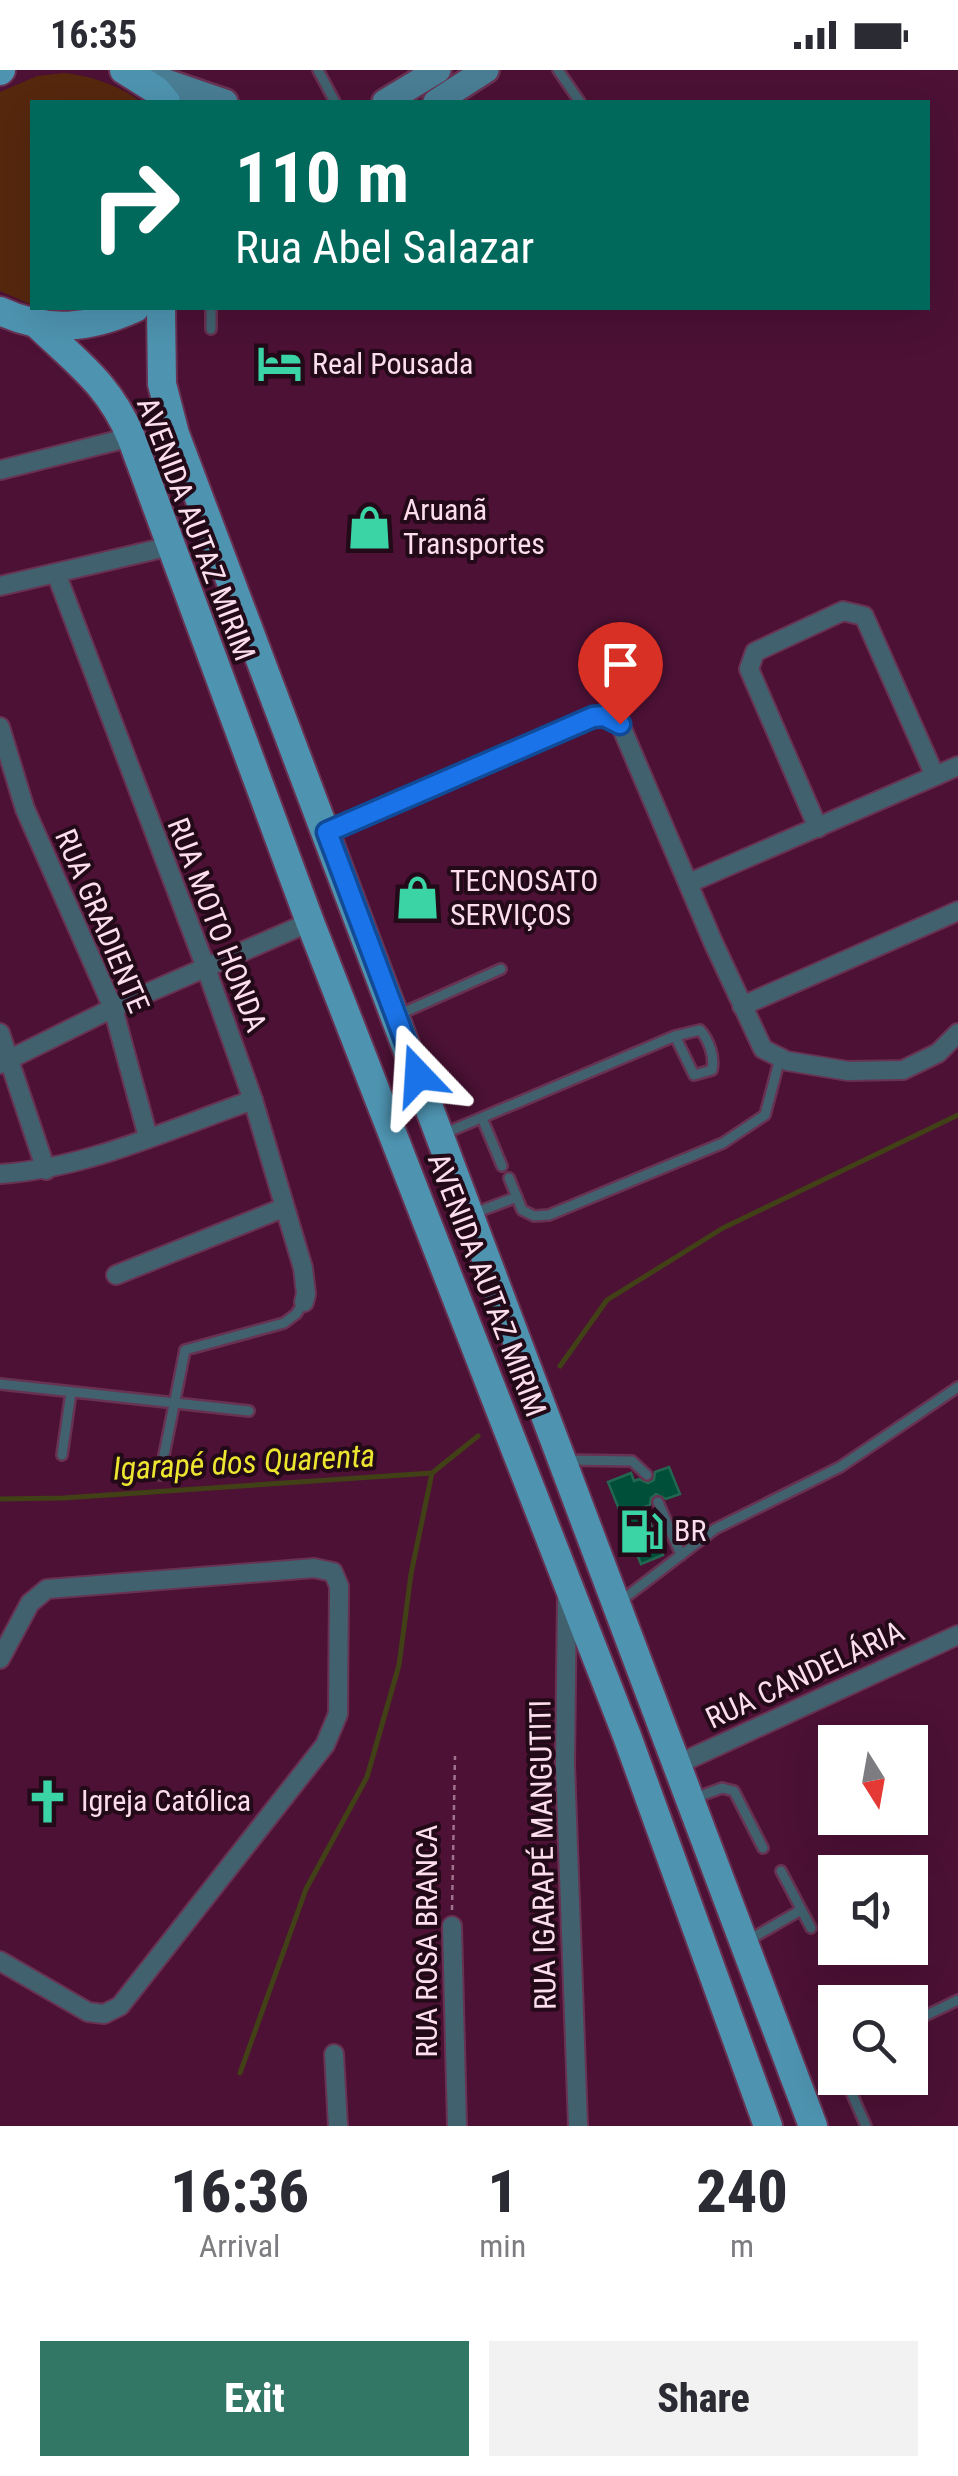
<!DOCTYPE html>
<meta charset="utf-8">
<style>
body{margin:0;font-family:"Roboto Condensed",sans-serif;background:#f2f2f3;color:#2b2b33;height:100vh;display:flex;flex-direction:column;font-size:38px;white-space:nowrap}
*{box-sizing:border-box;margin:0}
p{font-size:32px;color:#7c7c81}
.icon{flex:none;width:55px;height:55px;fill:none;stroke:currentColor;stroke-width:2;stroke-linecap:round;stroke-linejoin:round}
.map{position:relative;height:2056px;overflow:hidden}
.drawer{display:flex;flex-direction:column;background:#fff;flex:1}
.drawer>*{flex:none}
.guide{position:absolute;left:30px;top:30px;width:900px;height:210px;border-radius:0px;box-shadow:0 10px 40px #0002;background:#00695c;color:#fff;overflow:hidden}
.needle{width:65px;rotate:169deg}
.fabs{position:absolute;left:818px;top:1655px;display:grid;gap:20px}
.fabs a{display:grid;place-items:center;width:110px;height:110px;border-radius:0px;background:#fff;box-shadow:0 10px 40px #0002;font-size:50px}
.pin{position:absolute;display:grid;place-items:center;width:85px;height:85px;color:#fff;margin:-102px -42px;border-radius:50% 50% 50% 0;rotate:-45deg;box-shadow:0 0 10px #0007}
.pin .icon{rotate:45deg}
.me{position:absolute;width:110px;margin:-55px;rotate:340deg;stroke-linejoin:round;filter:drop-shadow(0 0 8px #0008)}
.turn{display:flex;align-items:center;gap:35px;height:210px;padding:0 40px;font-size:45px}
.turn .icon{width:130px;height:130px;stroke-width:2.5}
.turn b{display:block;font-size:70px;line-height:85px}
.eta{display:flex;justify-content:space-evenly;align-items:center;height:170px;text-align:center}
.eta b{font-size:60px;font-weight:800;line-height:70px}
.primary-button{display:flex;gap:20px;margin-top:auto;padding:20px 40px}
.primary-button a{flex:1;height:115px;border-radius:0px;background:#327766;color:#fff;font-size:40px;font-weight:800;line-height:115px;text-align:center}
.primary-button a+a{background:#f2f2f3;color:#2b2b33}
.status{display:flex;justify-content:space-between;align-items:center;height:70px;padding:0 50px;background:#fff;direction:ltr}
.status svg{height:28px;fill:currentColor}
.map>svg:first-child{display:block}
.green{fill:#56280e}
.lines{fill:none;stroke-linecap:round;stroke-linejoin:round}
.stream{stroke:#424016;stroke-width:5}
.building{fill:#004f39;stroke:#236750;stroke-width:2.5}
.service-casing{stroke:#683252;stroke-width:14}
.minor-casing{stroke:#683252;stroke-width:22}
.secondary-casing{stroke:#683252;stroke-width:30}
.primary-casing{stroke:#683252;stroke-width:32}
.path{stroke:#a0728c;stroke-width:2.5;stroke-dasharray:5 5;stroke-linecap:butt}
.service{stroke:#41616f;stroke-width:9}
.minor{stroke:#41616f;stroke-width:18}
.secondary{stroke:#497e95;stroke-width:25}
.primary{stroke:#4e94b1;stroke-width:28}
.route-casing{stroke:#114b97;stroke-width:25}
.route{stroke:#1a73e8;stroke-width:18}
.labels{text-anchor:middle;stroke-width:8;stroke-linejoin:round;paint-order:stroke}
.poi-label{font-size:30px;fill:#fcddec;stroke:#230a18;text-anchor:start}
.street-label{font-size:30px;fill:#fcddec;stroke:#230a18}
.water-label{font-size:32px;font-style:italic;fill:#ede630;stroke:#230a18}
</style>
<div class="status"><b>16:35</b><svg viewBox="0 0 49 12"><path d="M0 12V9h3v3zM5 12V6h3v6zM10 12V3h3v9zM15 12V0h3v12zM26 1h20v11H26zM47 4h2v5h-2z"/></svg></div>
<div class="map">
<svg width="958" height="2056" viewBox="0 0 958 2056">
<rect width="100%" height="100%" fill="#4c1135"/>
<path class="green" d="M 65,3 C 95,7 117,15 142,32 L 32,32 L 32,235 L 0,221 L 0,22 L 37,6 Z"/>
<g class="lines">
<g class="stream">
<path d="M 560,1296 L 607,1230 L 723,1158 L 958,1045"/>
<path d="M 0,1429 L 63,1428 L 432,1403 L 478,1366"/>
<path d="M 240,2003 L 306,1819 L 367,1707 L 399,1595 L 411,1504 L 432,1403"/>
</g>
</g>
<path class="building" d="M 669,1397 L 680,1424 L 666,1429 L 656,1424 L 651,1428 L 650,1435 L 644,1437 L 663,1485 L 641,1494 L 608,1412 L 631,1403 L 634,1411 L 639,1409 L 648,1413 L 654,1410 L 655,1402 Z"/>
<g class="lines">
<defs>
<g id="service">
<path d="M 318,0 L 335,32"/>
<path d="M 558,0 L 580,32"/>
<path d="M 211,238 L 211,259"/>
<path d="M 398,945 L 501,899"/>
<path d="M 482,1048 L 502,1096"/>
<path d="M 443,1064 L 675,966 L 700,960 C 709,970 715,987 712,1000 L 694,1005 L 675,966"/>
<path d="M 509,1108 L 522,1140 L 534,1146 L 549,1145 L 723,1073 L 765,1045 L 780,988"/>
<path d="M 472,1144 L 517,1127"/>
<path d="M 0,1314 L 249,1341"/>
<path d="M 62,1385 L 71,1322"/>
<path d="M 565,1390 L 632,1391 L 647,1405"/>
<path d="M 160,1405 L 185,1280 L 284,1253 L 296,1244 L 304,1232"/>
<path d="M 658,1432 L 681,1485"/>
<path d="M 622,1530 L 715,1459 L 840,1397 L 958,1317"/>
<path d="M 692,1729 L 722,1718 L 734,1721 L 763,1778"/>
<path d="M 781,1801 L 811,1858"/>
<path d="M 747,1871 L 801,1840"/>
<path d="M 910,1953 L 958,1930"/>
<path d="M 845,2008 L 866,2056"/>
</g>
<g id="minor">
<path d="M 0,400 L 131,367"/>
<path d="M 56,503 L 206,898 L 253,1030 L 303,1198 L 306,1224 L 304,1232"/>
<path d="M 0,516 L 171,476"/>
<path d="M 0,657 L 25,739 L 113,938 L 148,1067"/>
<path d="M 818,758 L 749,599 L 755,582 L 843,541 L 864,546 L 935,706"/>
<path d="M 327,762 L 584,651 C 598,645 607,644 620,654 L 713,872 L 763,979 L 787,991 L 848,1001 L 903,1000 L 938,983 L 958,963"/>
<path d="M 689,813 L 958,696"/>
<path d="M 742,936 L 958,841"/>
<path d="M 0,963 L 46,1100"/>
<path d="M 0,994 L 113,938 L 310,852"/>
<path d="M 0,1104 C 88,1098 170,1059 253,1030"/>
<path d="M 116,1205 L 283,1138"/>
<path d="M 567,1527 L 565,1694 L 578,2056"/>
<path d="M 0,1589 L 30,1533 L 47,1519 L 314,1498 L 333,1502 L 339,1516 L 338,1644 L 325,1675 L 120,1936 L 104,1944 L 88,1942 L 0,1891"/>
<path d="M 676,1695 L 958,1565"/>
<path d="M 452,1856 L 457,2056"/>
<path d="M 334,1984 L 338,2056"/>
</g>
<g id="secondary">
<path d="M 140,3 L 225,32"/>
<path d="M 385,32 L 438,0"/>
<path d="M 436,32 L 486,0"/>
</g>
<g id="primary">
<path d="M 124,0 L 156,20 L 166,32"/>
<path d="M 0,1 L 1,0"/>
<path d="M 161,238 L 162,314 L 175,364 L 813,2056"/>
<path d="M 0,241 C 47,263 89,259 135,238"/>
<path d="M 39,256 C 79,294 109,315 131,367 L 310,852 L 627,1666 L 768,2056"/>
</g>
</defs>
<use href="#service" class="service-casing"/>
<use href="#minor" class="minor-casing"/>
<use href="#secondary" class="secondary-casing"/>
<use href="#primary" class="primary-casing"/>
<path class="path" d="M 452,1840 L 455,1686"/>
<use href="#service" class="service"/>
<use href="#minor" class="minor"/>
<use href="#secondary" class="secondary"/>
<use href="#primary" class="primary"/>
</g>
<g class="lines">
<defs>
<path id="route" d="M 418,1005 L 327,762 L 593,647 L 604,646 L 620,654"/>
</defs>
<use href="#route" class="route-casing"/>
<use href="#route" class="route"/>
</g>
<defs>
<symbol id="hotel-bare" viewBox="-9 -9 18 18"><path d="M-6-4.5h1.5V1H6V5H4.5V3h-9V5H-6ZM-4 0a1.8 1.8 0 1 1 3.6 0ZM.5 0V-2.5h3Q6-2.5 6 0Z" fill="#3bd4a4" stroke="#230a18" stroke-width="2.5" paint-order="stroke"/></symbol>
<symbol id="shop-bare" viewBox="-9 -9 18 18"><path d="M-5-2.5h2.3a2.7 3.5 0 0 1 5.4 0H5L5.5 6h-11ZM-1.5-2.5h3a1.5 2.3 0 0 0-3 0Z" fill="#3bd4a4" stroke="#230a18" stroke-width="2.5" paint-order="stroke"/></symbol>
<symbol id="fuel-bare" viewBox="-9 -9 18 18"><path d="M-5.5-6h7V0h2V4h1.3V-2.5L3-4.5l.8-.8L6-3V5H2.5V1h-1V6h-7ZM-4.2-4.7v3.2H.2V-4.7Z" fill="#3bd4a4" stroke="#230a18" stroke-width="2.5" paint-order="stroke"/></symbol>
<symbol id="church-bare" viewBox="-9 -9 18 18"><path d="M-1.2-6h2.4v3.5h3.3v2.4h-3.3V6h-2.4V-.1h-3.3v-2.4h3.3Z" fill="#3bd4a4" stroke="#230a18" stroke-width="2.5" paint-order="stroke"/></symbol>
</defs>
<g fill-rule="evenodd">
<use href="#hotel-bare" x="248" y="262" width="63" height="63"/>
<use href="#shop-bare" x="338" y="426" width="63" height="63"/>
<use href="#shop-bare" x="386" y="796" width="63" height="63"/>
<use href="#fuel-bare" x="610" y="1430" width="63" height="63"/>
<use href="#church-bare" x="16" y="1700" width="63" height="63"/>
</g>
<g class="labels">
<g class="poi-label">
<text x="312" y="304">Real Pousada</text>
<text x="403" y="450">Aruanã<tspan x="403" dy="34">Transportes</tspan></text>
<text x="450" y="821">TECNOSATO<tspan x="450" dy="34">SERVIÇOS</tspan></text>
<text x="674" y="1471">BR</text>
<text x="81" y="1741">Igreja Católica</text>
</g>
<g class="street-label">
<text transform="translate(196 459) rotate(69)" y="10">AVENIDA AUTAZ MIRIM</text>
<text transform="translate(102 851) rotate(67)" y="10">RUA GRADIENTE</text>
<text transform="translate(217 855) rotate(69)" y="10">RUA MOTO HONDA</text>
<text transform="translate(487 1215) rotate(69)" y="10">AVENIDA AUTAZ MIRIM</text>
<text transform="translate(805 1605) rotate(-25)" y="10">RUA CANDELÁRIA</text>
<text transform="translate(543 1785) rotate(-91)" y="10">RUA IGARAPÉ MANGUTITI</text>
<text transform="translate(427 1871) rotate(-90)" y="10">RUA ROSA BRANCA</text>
</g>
<g class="water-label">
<text transform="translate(244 1392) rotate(-3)" y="11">Igarapé dos Quarenta</text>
</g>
</g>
</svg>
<div class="fabs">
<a><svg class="needle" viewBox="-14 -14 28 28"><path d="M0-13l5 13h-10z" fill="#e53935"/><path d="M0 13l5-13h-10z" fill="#7c7c81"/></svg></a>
<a><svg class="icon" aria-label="sound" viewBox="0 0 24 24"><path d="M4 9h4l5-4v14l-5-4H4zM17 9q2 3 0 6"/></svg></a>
<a><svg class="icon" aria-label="search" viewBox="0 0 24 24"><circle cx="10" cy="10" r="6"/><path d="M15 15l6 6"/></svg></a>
</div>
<div class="pin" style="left:620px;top:654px;background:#d93025"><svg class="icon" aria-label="arrive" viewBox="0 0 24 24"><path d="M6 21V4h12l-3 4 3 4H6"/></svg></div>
<svg class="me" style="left:418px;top:1005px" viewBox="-20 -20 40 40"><path d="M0-17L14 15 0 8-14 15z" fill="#1a73e8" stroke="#fff" stroke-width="4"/></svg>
<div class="guide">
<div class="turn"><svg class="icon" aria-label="right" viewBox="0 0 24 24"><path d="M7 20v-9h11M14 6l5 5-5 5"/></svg><div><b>110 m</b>Rua Abel Salazar</div></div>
</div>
</div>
<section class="drawer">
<div class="eta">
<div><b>16:36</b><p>Arrival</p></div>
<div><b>1</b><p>min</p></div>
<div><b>240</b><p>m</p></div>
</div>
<div class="primary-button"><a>Exit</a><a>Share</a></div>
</section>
